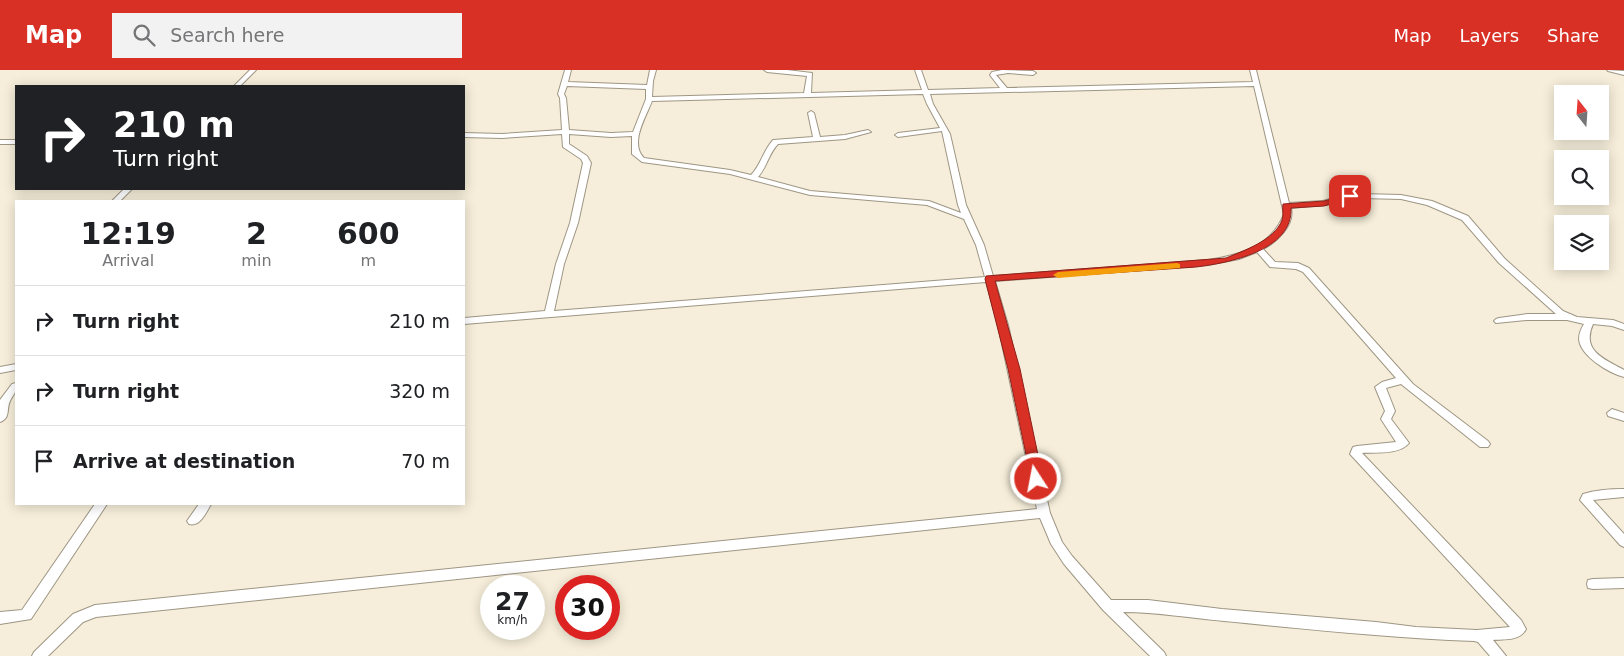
<!DOCTYPE html>
<style>
body{margin:0;font-family:"DejaVu Sans",sans-serif;background:#f2f2f2;color:#202124;height:100vh;display:flex;flex-direction:column;font-size:19px;white-space:nowrap}
*{box-sizing:border-box;margin:0}
p{font-size:16px;color:#757577}
.icon{flex:none;width:28px;height:28px;fill:none;stroke:currentColor;stroke-width:2;stroke-linecap:round;stroke-linejoin:round}
.map{position:relative;flex:1;overflow:hidden}
.sheet{position:absolute;left:15px;top:130px;width:450px;height:305px;display:flex;flex-direction:column;background:#fff;border-radius:0px;box-shadow:0 2px 12px #0003}
.sheet>*{flex:none}
.hud{position:absolute;left:15px;top:15px;width:450px;height:105px;border-radius:0px;box-shadow:0 2px 12px #0003;background:#202124;color:#fff;overflow:hidden}
.needle{width:32px;rotate:343deg}
.fabs{position:absolute;left:1554px;top:15px;display:grid;gap:10px}
.fabs a{display:grid;place-items:center;width:55px;height:55px;border-radius:0px;background:#fff;box-shadow:0 2px 12px #0003;font-size:25px}
.speed{position:absolute;left:480px;top:505px;display:flex;gap:10px;font-size:25px;font-weight:700;text-align:center}
.speed>*{display:grid;place-content:center;width:65px;height:65px;border-radius:50%;background:#fff;box-shadow:0 2px 12px #0003;line-height:1}
.speed small{font-size:12px;font-weight:400}
.speed .limit{border:8px solid #d22;background:#fff;color:#111}
.pin{position:absolute;display:grid;place-items:center;width:42px;height:42px;color:#fff;margin:-21px;border-radius:10px;box-shadow:0 2px 8px #0006}
.me{position:absolute;width:55px;margin:-28px;rotate:349deg;stroke-linejoin:round;filter:drop-shadow(0 0 4px #0008)}
.turn{display:flex;align-items:center;gap:18px;height:105px;padding:0 15px;font-size:22px}
.turn .icon{width:65px;height:65px;stroke-width:2.5}
.turn b{display:block;font-size:35px;line-height:42px}
.eta{display:flex;justify-content:space-evenly;align-items:center;height:85px;text-align:center}
.eta b{font-size:30px;font-weight:700;line-height:35px}
ul{padding:0;list-style:none}
li{display:flex;align-items:center;gap:15px;height:70px;padding:0 15px;border-top:1px solid #e0e0e0}
li div{flex:1}
li b{display:block;font-size:19px}
li em{font-style:normal}
header{display:flex;align-items:center;gap:30px;box-sizing:border-box;height:70px;padding:0 25px;background:#d93025;color:#fff}
header strong{font-size:24px}
nav{display:flex;gap:28px;margin-inline-start:auto;font-size:18px}
.search{width:350px;height:45px;background:#f2f2f2;display:flex;align-items:center;gap:12px;box-sizing:border-box;padding:0 18px;border-radius:0px;color:#757577;font-size:19px}
.map>svg:first-child{display:block}
.lines{fill:none;stroke-linecap:round;stroke-linejoin:round}
.minor-casing{stroke:#9e9684;stroke-width:2}
.minor{fill:#fff;fill-rule:evenodd}
.route{fill:#d93025;stroke:#8d1f18}
.slow{fill:#f59e0b}
</style>
<header>
<strong>Map</strong>
<div class="search"><svg class="icon" aria-label="search" viewBox="0 0 24 24"><circle cx="10" cy="10" r="6"/><path d="M15 15l6 6"/></svg>Search here</div>
<nav><a>Map</a><a>Layers</a><a>Share</a></nav>
</header>
<div class="map">
<svg width="1624" height="586" viewBox="0 0 1624 586">
<rect width="100%" height="100%" fill="#f6eeda"/>
<g class="lines">
<defs>
<g id="minor">
<path d="M 250,0 L 256,0 L 240,16 L 234,16 Z"/>
<path d="M 565,0 L 571,0 L 568,12 L 647,15 L 650,0 L 656,0 L 653,11 L 652,27 L 804,23 L 807,6 L 767,2 L 764,0 L 787,0 L 812,3 L 811,23 L 922,20 L 915,0 L 921,0 L 928,20 L 1000,18 L 990,5 L 992,2 L 1002,0 L 1033,1 L 1036,3 L 1033,5 L 1008,3 L 996,5 L 1007,18 L 1253,12 L 1250,0 L 1256,0 L 1289,133 L 1323,131 L 1344,125 L 1362,124 L 1401,125 L 1432,131 L 1468,146 L 1505,189 L 1563,241 L 1577,247 L 1613,250 L 1624,254 L 1624,260 L 1612,256 L 1593,254 C 1581,281 1604,289 1624,300 L 1624,307 C 1609,303 1580,286 1579,269 C 1579,263 1581,259 1584,254 L 1567,250 L 1527,250 L 1496,253 L 1494,251 L 1496,249 L 1499,248 L 1527,244 L 1556,244 L 1499,193 L 1462,150 L 1427,135 L 1401,129 L 1362,128 L 1345,129 L 1324,135 L 1291,138 C 1295,155 1277,172 1263,179 L 1275,192 L 1298,193 L 1309,198 L 1413,314 L 1488,371 L 1490,374 L 1488,377 L 1480,377 L 1401,314 L 1386,318 L 1395,341 L 1391,349 L 1409,373 C 1400,385 1375,382 1362,383 L 1521,550 L 1526,559 C 1520,571 1505,569 1493,570 L 1506,586 L 1490,586 L 1478,572 L 1474,571 C 1391,568 1307,559 1224,551 C 1190,548 1157,542 1123,542 L 1164,582 L 1166,586 L 1150,586 L 1103,540 L 1064,494 L 1051,474 L 1040,448 L 96,547 L 83,552 L 48,586 L 32,586 L 34,582 L 73,544 L 95,535 L 1037,439 L 998,255 L 986,212 L 464,254 L 464,248 L 545,241 L 556,194 L 570,153 L 583,93 L 581,89 L 563,77 L 562,64 L 502,68 L 464,67 L 464,63 L 502,64 L 562,60 L 560,28 L 558,24 ZM 567,16 L 646,19 L 646,29 L 633,62 L 611,63 L 569,60 L 566,28 L 564,24 ZM 1254,16 L 1284,144 C 1271,177 1240,185 1208,190 L 993,206 L 984,175 L 966,135 L 950,64 L 933,34 L 930,24 ZM 923,24 L 927,34 L 940,58 L 898,63 L 895,65 L 898,67 L 942,61 L 958,135 L 961,143 L 929,131 L 810,121 L 758,107 C 767,97 769,83 778,74 L 845,69 L 871,62 L 868,60 L 845,65 L 820,67 L 814,43 L 811,41 L 808,43 L 813,67 L 773,70 C 763,81 761,95 751,105 L 730,100 L 644,88 C 629,73 646,47 652,31 ZM 569,64 L 611,67 L 632,66 L 632,84 L 642,92 L 730,104 L 810,125 L 927,135 L 964,149 L 976,175 L 985,207 L 554,241 L 564,194 L 578,153 L 591,93 L 587,86 L 569,74 ZM 1257,182 L 1270,197 L 1296,199 L 1303,202 L 1396,308 L 1382,312 L 1375,317 L 1385,341 L 1381,349 L 1396,372 L 1357,376 L 1353,377 L 1350,384 L 1510,557 L 1477,560 L 1416,557 L 1376,552 L 1222,539 L 1148,530 L 1111,530 L 1072,486 L 1062,472 L 1050,443 L 1008,255 L 995,211 L 1208,195 L 1239,189 Z"/>
<path d="M 1607,0 L 1624,1 L 1624,5 L 1608,1 Z"/>
<rect x="0" y="70" width="16" height="4"/>
<path d="M 124,119 L 132,119 L 120,131 L 112,131 Z"/>
<path d="M 16,294 L 16,300 L 0,303 L 0,297 Z"/>
<path d="M 16,313 C 17,322 14,323 10,331 C 6,339 11,348 0,352 L 0,330 L 12,314 Z"/>
<path d="M 1612,339 L 1624,343 L 1624,351 L 1608,346 L 1607,343 Z"/>
<path d="M 1624,419 L 1624,427 L 1593,430 L 1624,464 L 1624,477 L 1620,475 L 1580,430 L 1583,424 C 1596,420 1610,419 1624,419 Z"/>
<path d="M 95,434 L 107,434 L 31,549 L 0,554 L 0,542 L 22,540 Z"/>
<path d="M 199,434 L 211,434 C 206,443 200,457 189,454 L 187,451 Z"/>
<path d="M 1624,508 L 1624,518 L 1593,519 L 1588,518 L 1587,514 L 1588,510 L 1593,509 Z"/>
</g>
</defs>
<use href="#minor" class="minor-casing"/>
<use href="#minor" class="minor"/>
</g>
<path class="route" d="M 1350,124 L 1353,124 L 1353,128 L 1324,136 L 1291,138 C 1293,181 1228,193 1196,197 L 995,211 L 1020,299 L 1043,409 L 1041,413 L 1032,413 L 1008,299 L 985,209 L 986,206 L 1226,188 C 1243,181 1275,170 1282,150 C 1284,145 1282,139 1283,134 L 1324,131 Z"/>
<path class="slow" d="M 1177,193 L 1180,194 L 1180,198 L 1058,208 L 1053,205 L 1058,202 Z"/>
</svg>
<div class="fabs">
<a><svg class="needle" viewBox="-14 -14 28 28"><path d="M0-13l5 13h-10z" fill="#e53935"/><path d="M0 13l5-13h-10z" fill="#757577"/></svg></a>
<a><svg class="icon" aria-label="search" viewBox="0 0 24 24"><circle cx="10" cy="10" r="6"/><path d="M15 15l6 6"/></svg></a>
<a><svg class="icon" aria-label="layers" viewBox="0 0 24 24"><path d="M12 4l9 5-9 5-9-5zM3 14l9 5 9-5"/></svg></a>
</div>
<div class="speed"><div>27<small>km/h</small></div><div class="limit">30</div></div>
<div class="pin" style="left:1350px;top:126px;background:#d93025"><svg class="icon" aria-label="arrive" viewBox="0 0 24 24"><path d="M6 21V4h12l-3 4 3 4H6"/></svg></div>
<svg class="me" style="left:1036px;top:409px" viewBox="-20 -20 40 40"><circle r="17" fill="#d93025" stroke="#fff" stroke-width="3"/><path d="M0-11L8 9 0 5-8 9z" fill="#fff"/></svg>
<div class="hud">
<div class="turn"><svg class="icon" aria-label="right" viewBox="0 0 24 24"><path d="M7 20v-9h11M14 6l5 5-5 5"/></svg><div><b>210 m</b>Turn right</div></div>
</div>
<section class="sheet">
<div class="eta">
<div><b>12:19</b><p>Arrival</p></div>
<div><b>2</b><p>min</p></div>
<div><b>600</b><p>m</p></div>
</div>
<ul>
<li><svg class="icon" aria-label="right" viewBox="0 0 24 24"><path d="M7 20v-9h11M14 6l5 5-5 5"/></svg><div><b>Turn right</b></div><em>210 m</em></li>
<li><svg class="icon" aria-label="right" viewBox="0 0 24 24"><path d="M7 20v-9h11M14 6l5 5-5 5"/></svg><div><b>Turn right</b></div><em>320 m</em></li>
<li><svg class="icon" aria-label="arrive" viewBox="0 0 24 24"><path d="M6 21V4h12l-3 4 3 4H6"/></svg><div><b>Arrive at destination</b></div><em>70 m</em></li>
</ul>
</section>
</div>
